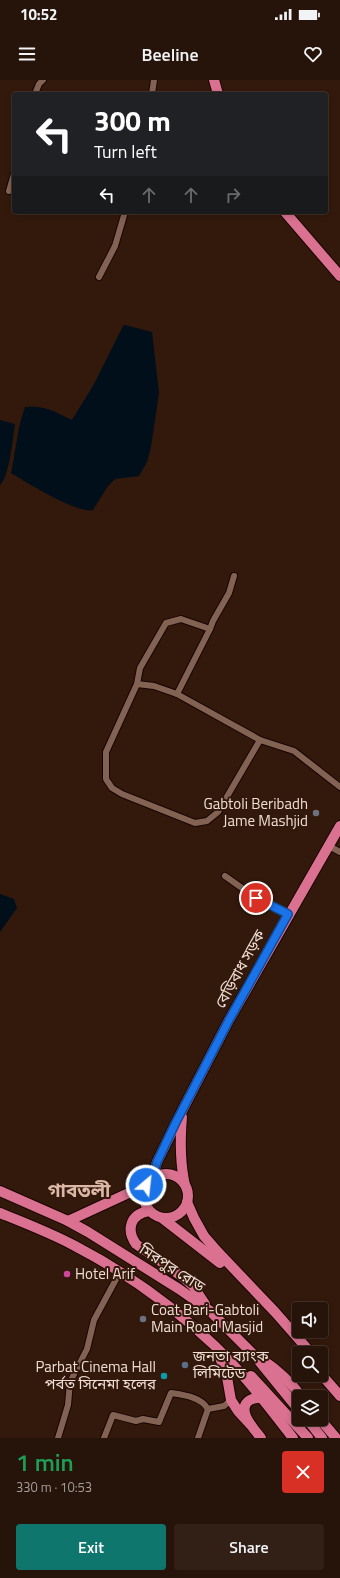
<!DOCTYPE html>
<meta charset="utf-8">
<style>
body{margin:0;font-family:"Titillium Web","Noto Sans Bengali",sans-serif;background:#322017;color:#f1f3f6;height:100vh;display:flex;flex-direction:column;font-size:15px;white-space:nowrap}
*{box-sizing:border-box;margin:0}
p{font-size:13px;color:#a49e9c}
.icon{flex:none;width:22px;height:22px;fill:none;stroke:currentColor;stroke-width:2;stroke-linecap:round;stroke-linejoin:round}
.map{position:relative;height:1358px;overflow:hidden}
.sheet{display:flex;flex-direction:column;background:#261309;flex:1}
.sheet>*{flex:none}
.guide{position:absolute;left:12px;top:12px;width:316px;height:122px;border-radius:4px;box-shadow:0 2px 6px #0003,0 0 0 1px #42322a;background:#202124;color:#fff;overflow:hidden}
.tools{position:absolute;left:292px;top:1222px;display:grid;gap:8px}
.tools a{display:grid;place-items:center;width:36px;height:36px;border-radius:4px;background:#261309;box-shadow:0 2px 6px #0003,0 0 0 1px #42322a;font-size:20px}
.pin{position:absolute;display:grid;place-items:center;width:34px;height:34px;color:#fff;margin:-17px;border:2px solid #fff;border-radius:50%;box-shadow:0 1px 4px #0007}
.me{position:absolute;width:44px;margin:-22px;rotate:28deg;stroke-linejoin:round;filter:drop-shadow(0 0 3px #0008)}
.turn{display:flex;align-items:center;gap:14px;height:84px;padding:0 16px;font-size:18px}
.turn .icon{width:52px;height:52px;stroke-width:2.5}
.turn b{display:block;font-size:28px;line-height:34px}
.lanes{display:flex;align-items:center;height:38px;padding:0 16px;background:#0003;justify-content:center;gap:20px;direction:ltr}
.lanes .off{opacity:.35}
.round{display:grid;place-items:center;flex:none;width:42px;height:42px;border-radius:4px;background:#322017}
.head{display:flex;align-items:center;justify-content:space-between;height:68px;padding:0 16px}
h1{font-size:24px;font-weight:600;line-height:30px;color:#1e9e55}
.action{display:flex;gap:8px;margin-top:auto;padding:8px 16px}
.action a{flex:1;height:46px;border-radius:4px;background:#0f766e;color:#fff;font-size:16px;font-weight:600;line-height:46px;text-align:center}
.action a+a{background:#322017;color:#f1f3f6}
.status{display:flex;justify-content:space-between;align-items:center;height:28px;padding:0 20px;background:#261309;direction:ltr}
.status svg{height:11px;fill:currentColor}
header{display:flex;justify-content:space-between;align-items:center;height:52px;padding:0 16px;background:#261309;font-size:18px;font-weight:600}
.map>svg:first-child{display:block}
.water{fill:#010f1b}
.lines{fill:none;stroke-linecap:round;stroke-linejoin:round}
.minor-casing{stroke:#1a0400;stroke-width:8}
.trunk-casing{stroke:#1a0400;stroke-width:12}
.minor{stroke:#826253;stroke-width:6}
.trunk{stroke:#da7190;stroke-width:10}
.route-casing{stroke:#114b97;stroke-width:10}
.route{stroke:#1a73e8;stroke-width:7}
.worship-dot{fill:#6b7280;stroke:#33190c;stroke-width:1.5}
.hotel-dot{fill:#d1479c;stroke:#33190c;stroke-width:1.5}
.service-dot{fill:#5c6f8a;stroke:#33190c;stroke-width:1.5}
.culture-dot{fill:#0f9aa8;stroke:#33190c;stroke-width:1.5}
.labels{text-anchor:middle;stroke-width:4;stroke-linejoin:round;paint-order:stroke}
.poi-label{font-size:15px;fill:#f0ddd5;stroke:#33190c;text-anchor:start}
.street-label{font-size:15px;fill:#f0ddd5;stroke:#33190c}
.district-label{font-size:19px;font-weight:bold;fill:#dbb7a6;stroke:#33190c}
</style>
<div class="status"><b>10:52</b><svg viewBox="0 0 49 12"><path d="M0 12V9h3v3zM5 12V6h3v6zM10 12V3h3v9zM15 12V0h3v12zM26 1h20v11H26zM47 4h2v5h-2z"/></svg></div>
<header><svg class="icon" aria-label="menu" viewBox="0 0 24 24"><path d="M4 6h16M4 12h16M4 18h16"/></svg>Beeline<svg class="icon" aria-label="heart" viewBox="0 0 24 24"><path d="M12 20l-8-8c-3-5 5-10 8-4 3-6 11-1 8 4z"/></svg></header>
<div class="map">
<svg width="340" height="1358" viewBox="0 0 340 1358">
<rect width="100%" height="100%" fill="#33190c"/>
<g class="water">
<path d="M 125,245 L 152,252 L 159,313 L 151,367 L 147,382 L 139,396 L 115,399 L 108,406 L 93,430 C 77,434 26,402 11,393 C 16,371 17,348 25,327 C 48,326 52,331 72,340 L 94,304 L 123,246 Z"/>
<path d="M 0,340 L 15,344 C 13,357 9,398 0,405 Z"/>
<path d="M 0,814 L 14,819 L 17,828 L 0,852 Z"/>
</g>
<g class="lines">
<defs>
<g id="minor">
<path d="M 35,14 L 39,4 L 43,0"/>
<path d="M 152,14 L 154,0"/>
<path d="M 9,111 L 14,94"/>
<path d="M 99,197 L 115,166 L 125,132"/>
<path d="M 210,549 L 181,539 L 166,543 L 140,588 L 137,604 L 106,672 L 106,699 L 112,708 L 122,714 L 195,743 L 207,741 L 218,732 L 260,660"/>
<path d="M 137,604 L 154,606 L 177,614 L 260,660 L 294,671 L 340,707"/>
<path d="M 177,614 L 210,549 L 213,541 L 229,513 L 234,496"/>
<path d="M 329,766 L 340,772"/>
<path d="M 225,796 L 256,818 L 288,835"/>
<path d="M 58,1358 L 68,1325 L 70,1302 L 87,1269 L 94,1240 L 120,1192"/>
<path d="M 104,1358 L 113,1335 L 136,1341 L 143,1339 L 159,1342 L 171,1313 C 184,1315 201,1317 208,1329 L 224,1326 L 231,1320"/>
<path d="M 198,1358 L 208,1329"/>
</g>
<g id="trunk">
<path d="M 214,0 L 218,14"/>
<path d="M 285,132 L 340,196"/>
<path d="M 182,1037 C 180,1060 180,1083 185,1105"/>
<circle cx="166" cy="1116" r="22"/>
<path d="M 152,1099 L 157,1082 L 183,1029 L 229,940 L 340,746"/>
<path d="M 0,1111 L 68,1141 L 88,1152 L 179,1209 L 209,1230 L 255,1276 L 299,1330"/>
<path d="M 187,1122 L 194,1138 L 204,1156 L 217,1171 L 275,1232 L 311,1273"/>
<path d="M 149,1131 C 130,1134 126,1150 136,1164 L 184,1198 L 193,1206 L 205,1224"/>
<path d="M 0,1133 C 25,1143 51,1153 75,1166 C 125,1192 174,1227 215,1266 C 244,1294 268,1326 293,1358"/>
<path d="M 162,1138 L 220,1183"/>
<path d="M 68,1141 L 146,1105"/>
<path d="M 218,1272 L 227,1297 L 231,1320 L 238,1331 L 250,1344"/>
<path d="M 264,1281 C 279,1291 291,1303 302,1317"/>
<path d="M 321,1294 L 340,1316"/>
<path d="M 251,1296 L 308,1358"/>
<path d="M 307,1339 L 322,1358"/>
<path d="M 320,1339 L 336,1358"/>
<path d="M 261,1358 C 254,1349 235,1329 250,1320 C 255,1317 261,1318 266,1319"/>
</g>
</defs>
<use href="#minor" class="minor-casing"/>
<use href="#trunk" class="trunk-casing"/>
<use href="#minor" class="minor"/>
<use href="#trunk" class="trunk"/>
</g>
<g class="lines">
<defs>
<path id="route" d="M 146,1105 L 152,1099 L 157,1082 L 176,1042 L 229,940 L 288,834 L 256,818"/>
</defs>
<use href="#route" class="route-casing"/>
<use href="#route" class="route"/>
</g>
<g class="worship-dot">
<circle cx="316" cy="733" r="4"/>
<circle cx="143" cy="1239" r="4"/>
</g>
<circle class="hotel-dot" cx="67" cy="1194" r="4"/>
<circle class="service-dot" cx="185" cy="1285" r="4"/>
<circle class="culture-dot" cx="164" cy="1296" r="4"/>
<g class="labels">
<g class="poi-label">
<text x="308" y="729" text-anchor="end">Gabtoli Beribadh<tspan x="308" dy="17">Jame Mashjid</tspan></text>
<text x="75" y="1199">Hotel Arif</text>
<text x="151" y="1235">Coat Bari-Gabtoli<tspan x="151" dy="17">Main Road Masjid</tspan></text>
<text x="193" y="1281">জনতা ব্যাংক<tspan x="193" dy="17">লিমিটেড</tspan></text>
<text x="156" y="1292" text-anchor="end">Parbat Cinema Hall<tspan x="156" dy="17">পর্বত সিনেমা হলের</tspan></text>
</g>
<g class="street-label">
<text transform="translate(240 889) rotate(-61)" y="5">বেড়িবাধ সড়ক</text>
<text transform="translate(172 1188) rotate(33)" y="5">মিরপুর রোড</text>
</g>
<g class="district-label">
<text x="79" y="1117">গাবতলী</text>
</g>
</g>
</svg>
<div class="tools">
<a><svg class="icon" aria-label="sound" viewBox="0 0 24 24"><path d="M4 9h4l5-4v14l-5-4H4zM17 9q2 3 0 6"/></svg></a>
<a><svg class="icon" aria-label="search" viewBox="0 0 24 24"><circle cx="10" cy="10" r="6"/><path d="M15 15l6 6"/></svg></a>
<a><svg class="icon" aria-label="layers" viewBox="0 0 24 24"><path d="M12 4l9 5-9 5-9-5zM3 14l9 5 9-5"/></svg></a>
</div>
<div class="pin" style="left:256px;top:818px;background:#d93025"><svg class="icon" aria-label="arrive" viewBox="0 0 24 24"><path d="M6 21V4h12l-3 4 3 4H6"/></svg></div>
<svg class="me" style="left:146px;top:1105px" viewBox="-20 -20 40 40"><circle r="17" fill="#1a73e8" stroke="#fff" stroke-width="3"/><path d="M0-11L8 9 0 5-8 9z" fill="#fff"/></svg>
<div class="guide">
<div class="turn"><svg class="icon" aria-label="left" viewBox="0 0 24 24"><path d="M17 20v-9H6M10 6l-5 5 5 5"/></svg><div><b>300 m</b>Turn left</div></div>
<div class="lanes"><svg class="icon" aria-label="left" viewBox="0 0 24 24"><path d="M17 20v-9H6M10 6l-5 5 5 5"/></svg><svg class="icon off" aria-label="ahead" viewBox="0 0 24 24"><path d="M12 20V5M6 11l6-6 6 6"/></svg><svg class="icon off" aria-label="ahead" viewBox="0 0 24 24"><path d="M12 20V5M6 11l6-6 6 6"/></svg><svg class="icon off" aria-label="right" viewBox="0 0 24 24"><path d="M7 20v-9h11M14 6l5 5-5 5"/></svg></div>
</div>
</div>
<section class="sheet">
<div class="head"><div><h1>1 min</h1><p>330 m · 10:53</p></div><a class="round" style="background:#d93025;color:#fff"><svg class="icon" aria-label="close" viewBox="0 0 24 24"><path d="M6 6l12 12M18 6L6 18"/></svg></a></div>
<div class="action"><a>Exit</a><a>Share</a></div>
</section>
